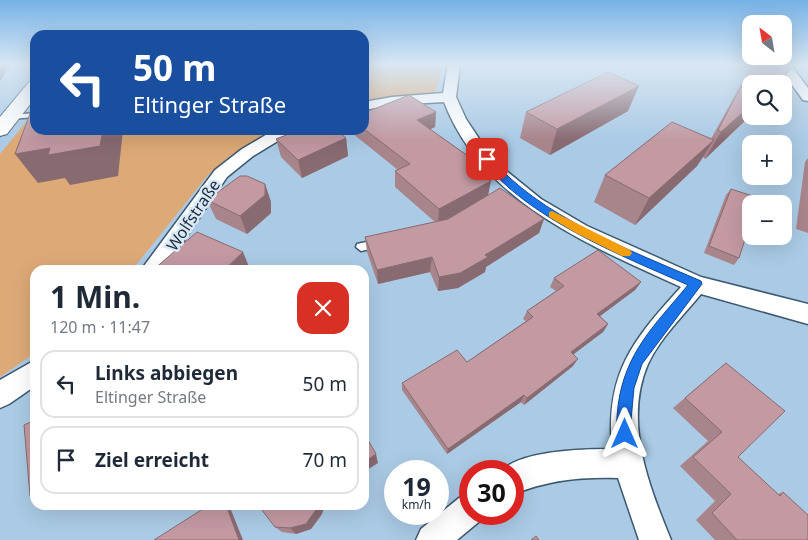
<!DOCTYPE html>
<html lang="de">
<meta charset="utf-8">
<style>
body{margin:0;font-family:"Noto Sans",sans-serif;background:#f6f6f7;color:#1f2937;height:100vh;display:flex;flex-direction:column;font-size:19px;white-space:nowrap}
*{box-sizing:border-box;margin:0}
p{font-size:16px;color:#747a83}
.icon{flex:none;width:28px;height:28px;fill:none;stroke:currentColor;stroke-width:2;stroke-linecap:round;stroke-linejoin:round}
.map{position:relative;flex:1;overflow:hidden}
.panel{position:absolute;left:30px;top:265px;width:339px;height:245px;display:flex;flex-direction:column;background:#fff;border-radius:15px;box-shadow:0 5px 20px #0002}
.panel>*{flex:none}
.banner{position:absolute;left:30px;top:30px;width:339px;height:105px;border-radius:15px;box-shadow:0 5px 20px #0002;background:#1a4fa0;color:#fff;overflow:hidden}
.needle{width:32px;rotate:329deg}
.tools{position:absolute;left:742px;top:15px;display:grid;gap:10px}
.tools a{display:grid;place-items:center;width:50px;height:50px;border-radius:10px;background:#fff;box-shadow:0 5px 20px #0002;font-size:25px}
.speed{position:absolute;left:384px;top:460px;display:flex;gap:10px;font-size:25px;font-weight:700;text-align:center}
.speed>*{display:grid;place-content:center;width:65px;height:65px;border-radius:50%;background:#fff;box-shadow:0 5px 20px #0002;line-height:1}
.speed small{font-size:12px;font-weight:400}
.speed .limit{border:8px solid #d22;background:#fff;color:#111}
.pin{position:absolute;display:grid;place-items:center;width:42px;height:42px;color:#fff;margin:-21px;border-radius:10px;box-shadow:0 2px 8px #0006}
.me{position:absolute;width:55px;margin:-28px;rotate:0deg;stroke-linejoin:round;filter:drop-shadow(0 0 4px #0008)}
.turn{display:flex;align-items:center;gap:18px;height:105px;padding:0 20px;font-size:22px}
.turn .icon{width:65px;height:65px;stroke-width:2.5}
.turn b{display:block;font-size:35px;line-height:42px}
.round{display:grid;place-items:center;flex:none;width:52px;height:52px;border-radius:15px;background:#f6f6f7}
.summary{display:flex;align-items:center;justify-content:space-between;height:85px;padding:0 20px}
h1{font-size:30px;font-weight:700;line-height:38px}
ul{padding:0;list-style:none}
li{display:flex;align-items:center;gap:15px;height:68px;margin:0 10px 8px;padding:0 10px;border:2px solid #e0e1e3;border-radius:15px}
li div{flex:1}
li b{display:block;font-size:19px}
li em{font-style:normal}
.map>svg:first-child{display:block}
.green{fill:#dda977}
.lines{fill:none;stroke-linecap:round;stroke-linejoin:round}
.service-casing{stroke:#3c5970;stroke-width:3}
.minor-casing{stroke:#3c5970;stroke-width:3}
.secondary-casing{stroke:#3c5970;stroke-width:2}
.service{fill:#fff;fill-rule:evenodd}
.minor{fill:#fff;fill-rule:evenodd}
.secondary{fill:#fff;fill-rule:evenodd}
.wall{fill:#a8848b}
.shaded-wall{fill:#886b71}
.building{fill:#c399a2;stroke:#886b71}
.route{fill:#1a73e8;stroke:#114b97}
.slow{fill:#f59e0b}
.labels{text-anchor:middle;stroke-width:5;stroke-linejoin:round;paint-order:stroke}
.street-label{font-size:16px;fill:#1d2a34;stroke:#d8e8f6}
</style>
<div class="map">
<svg width="808" height="540" viewBox="0 0 808 540">
<rect width="100%" height="100%" fill="#aacae5"/>
<g class="green">
<path d="M 364,64 L 443,64 L 438,85 L 433,94 L 364,100 Z"/>
<path d="M 35,111 L 35,130 L 272,130 L 229,157 L 209,174 L 132,270 L 35,270 L 35,353 L 0,377 L 0,154 Z"/>
</g>
<g class="lines">
<defs>
<g id="service">
<path d="M 35,113 L 35,117 L 11,119 L 7,117 L 11,115 Z"/>
<path d="M 380,239 L 384,240 L 385,243 L 384,246 L 361,251 L 356,247 L 357,244 Z"/>
</g>
<g id="minor">
<path d="M 448,64 L 460,64 L 456,97 L 466,119 L 482,143 L 504,169 L 541,199 L 587,226 L 701,277 L 808,304 L 808,324 L 701,294 C 683,316 660,338 648,364 C 623,422 649,486 671,540 L 639,540 L 618,478 C 579,477 548,480 512,495 L 512,471 L 501,471 C 522,450 584,449 612,449 C 605,373 633,340 681,287 C 589,245 483,203 444,102 L 392,105 L 364,110 L 364,102 L 392,97 L 443,93 Z"/>
<path d="M 777,64 L 790,64 L 808,88 L 808,101 L 803,100 Z"/>
<path d="M 274,130 L 294,130 L 291,133 L 253,156 L 227,177 L 164,270 L 141,270 L 215,170 L 242,149 Z"/>
<path d="M 35,360 L 35,386 L 9,404 L 0,408 L 0,380 Z"/>
<path d="M 470,494 L 470,514 L 484,514 L 481,520 L 457,540 L 416,540 L 421,529 L 459,498 Z"/>
</g>
<path id="secondary" d="M 35,81 L 35,98 L 7,134 L 0,136 L 0,117 L 29,82 Z"/>
</defs>
<use href="#service" class="service-casing"/>
<use href="#minor" class="minor-casing"/>
<use href="#secondary" class="secondary-casing"/>
<use href="#service" class="service"/>
<use href="#minor" class="minor"/>
<use href="#secondary" class="secondary"/>
</g>
<g class="wall">
<path d="M 752,64 L 751,115 L 705,159 L 703,157 L 697,166 L 635,225 L 594,202 L 605,175 L 711,139 L 741,84 Z"/>
<path d="M 628,111 L 550,155 L 520,138 L 526,112 Z"/>
<path d="M 436,112 L 435,127 L 430,129 L 485,168 L 484,176 L 488,195 L 544,219 L 539,233 L 486,267 L 485,272 L 458,288 L 438,291 L 430,272 L 378,284 L 367,252 L 365,237 L 435,222 L 395,187 L 395,171 L 398,170 L 352,133 L 352,130 L 364,130 L 364,113 Z"/>
<path d="M 346,138 L 348,156 L 302,178 L 281,157 L 276,139 Z"/>
<path d="M 808,158 L 808,233 L 796,229 L 805,162 Z"/>
<path d="M 265,184 L 271,202 L 271,213 L 247,234 L 216,219 L 207,200 Z"/>
<path d="M 731,189 L 739,258 L 734,265 L 704,253 L 726,195 Z"/>
<path d="M 554,278 L 641,282 L 635,290 L 600,316 L 608,324 L 603,332 L 573,354 L 573,366 L 524,405 L 521,402 L 447,454 L 402,390 L 402,383 L 467,362 L 526,321 L 523,319 L 527,311 L 556,291 L 550,287 Z"/>
<path d="M 726,363 L 738,457 L 778,494 L 783,492 L 808,540 L 715,540 L 696,520 L 715,501 L 680,466 L 708,441 L 673,408 Z"/>
<path d="M 322,514 L 311,529 L 296,534 L 282,532 L 275,527 Z"/>
</g>
<g class="shaded-wall">
<path d="M 0,64 L 11,64 L 0,81 Z"/>
<path d="M 791,68 L 781,84 L 775,84 Z"/>
<path d="M 639,86 L 628,111 L 550,155 L 557,129 Z"/>
<path d="M 751,105 L 751,115 L 705,159 L 721,132 Z"/>
<path d="M 436,112 L 435,127 L 417,135 L 417,120 Z"/>
<path d="M 103,130 L 123,130 L 118,176 L 70,185 L 65,178 L 38,183 L 15,154 L 50,148 Z"/>
<path d="M 346,138 L 348,156 L 302,178 L 298,160 Z"/>
<path d="M 714,140 L 697,166 L 635,225 L 649,198 Z"/>
<path d="M 485,168 L 482,184 L 478,172 Z"/>
<path d="M 491,181 L 488,196 L 438,224 L 439,209 Z"/>
<path d="M 265,184 L 271,202 L 271,213 L 247,234 L 240,216 Z"/>
<path d="M 544,219 L 539,233 L 486,267 L 485,272 L 458,288 L 438,291 L 439,277 L 485,255 Z"/>
<path d="M 243,252 L 250,269 L 250,270 L 224,270 Z"/>
<path d="M 432,257 L 430,272 L 378,284 L 377,270 Z"/>
<path d="M 641,282 L 635,290 L 592,322 L 597,314 Z"/>
<path d="M 608,324 L 603,332 L 566,360 L 571,352 Z"/>
<path d="M 578,359 L 573,366 L 524,405 L 527,398 Z"/>
<path d="M 524,395 L 521,402 L 447,454 L 448,449 Z"/>
<path d="M 376,454 L 378,463 L 364,472 L 364,462 Z"/>
<path d="M 226,505 L 229,505 L 243,540 L 239,540 Z"/>
<path d="M 319,505 L 325,505 L 322,514 L 311,529 L 296,534 L 290,528 Z"/>
</g>
<g class="building">
<path d="M 753,64 L 776,64 L 791,68 L 775,84 L 751,84 L 751,105 L 721,132 L 718,130 Z"/>
<path d="M 608,72 L 639,86 L 557,129 L 526,112 Z"/>
<path d="M 409,95 L 436,112 L 417,120 L 485,168 L 478,172 L 491,181 L 439,209 L 395,171 L 410,164 L 364,129 L 364,113 Z"/>
<path d="M 35,100 L 35,130 L 103,130 L 100,146 L 48,155 L 50,148 L 15,154 Z"/>
<path d="M 672,122 L 714,140 L 649,198 L 605,175 Z"/>
<path d="M 299,130 L 336,130 L 346,138 L 298,160 L 276,139 Z"/>
<path d="M 240,176 L 247,176 L 265,184 L 265,195 L 240,216 L 207,200 Z"/>
<path d="M 500,188 L 544,219 L 485,255 L 488,257 L 460,273 L 439,277 L 432,257 L 377,270 L 365,237 L 448,219 Z"/>
<path d="M 731,189 L 759,198 L 757,204 L 751,204 L 751,221 L 739,258 L 709,246 Z"/>
<path d="M 197,232 L 243,252 L 224,270 L 153,270 Z"/>
<path d="M 598,250 L 641,282 L 597,314 L 608,324 L 571,352 L 578,359 L 527,398 L 524,395 L 448,449 L 402,383 L 457,350 L 467,362 L 533,317 L 527,311 L 564,286 L 554,278 Z"/>
<path d="M 726,363 L 785,411 L 738,457 L 780,496 L 783,492 L 808,515 L 808,540 L 737,540 L 712,513 L 731,494 L 693,457 L 722,432 L 685,398 Z"/>
<path d="M 35,420 L 35,494 L 30,496 L 24,425 Z"/>
<path d="M 364,433 L 376,454 L 364,462 Z"/>
<path d="M 209,505 L 226,505 L 239,540 L 154,540 Z"/>
<path d="M 258,505 L 319,505 L 318,507 L 306,524 L 290,528 L 275,527 Z"/>
<path d="M 536,536 L 539,540 L 531,540 Z"/>
</g>
<linearGradient id="sky" x2="0" y2="1"><stop stop-color="#75b2e7"/><stop offset="0.46" stop-color="#d9e7f3"/><stop offset="1" stop-color="#d9e7f3" stop-opacity="0"/></linearGradient>
<rect width="808" height="140" fill="url(#sky)"/>
<path class="route" d="M 484,157 L 490,157 C 538,216 632,251 701,281 L 702,284 L 642,364 L 634,388 L 631,420 L 633,434 L 631,440 L 625,442 L 620,440 C 615,429 617,417 618,406 C 625,352 655,325 688,285 C 624,257 524,217 482,159 Z"/>
<path class="slow" d="M 552,211 L 630,250 L 632,253 L 630,256 L 622,256 L 576,233 L 549,217 L 549,212 Z"/>
<g class="labels">
<g class="street-label">
<text transform="translate(193 215) rotate(-56)" y="6">Wolfstraße</text>
</g>
</g>
</svg>
<div class="tools">
<a><svg class="needle" viewBox="-14 -14 28 28"><path d="M0-13l5 13h-10z" fill="#e53935"/><path d="M0 13l5-13h-10z" fill="#747a83"/></svg></a>
<a><svg class="icon" aria-label="search" viewBox="0 0 24 24"><circle cx="10" cy="10" r="6"/><path d="M15 15l6 6"/></svg></a>
<a>+</a>
<a>−</a>
</div>
<div class="speed"><div>19<small>km/h</small></div><div class="limit">30</div></div>
<div class="pin" style="left:487px;top:159px;background:#d93025"><svg class="icon" aria-label="arrive" viewBox="0 0 24 24"><path d="M6 21V4h12l-3 4 3 4H6"/></svg></div>
<svg class="me" style="left:625px;top:434px" viewBox="-20 -20 40 40"><path d="M0-17L14 15 0 8-14 15z" fill="#1a73e8" stroke="#fff" stroke-width="4"/></svg>
<div class="banner">
<div class="turn"><svg class="icon" aria-label="left" viewBox="0 0 24 24"><path d="M17 20v-9H6M10 6l-5 5 5 5"/></svg><div><b>50 m</b>Eltinger Straße</div></div>
</div>
<section class="panel">
<div class="summary"><div><h1>1 Min.</h1><p>120 m · 11:47</p></div><a class="round" style="background:#d93025;color:#fff"><svg class="icon" aria-label="close" viewBox="0 0 24 24"><path d="M6 6l12 12M18 6L6 18"/></svg></a></div>
<ul>
<li><svg class="icon" aria-label="left" viewBox="0 0 24 24"><path d="M17 20v-9H6M10 6l-5 5 5 5"/></svg><div><b>Links abbiegen</b><p>Eltinger Straße</p></div><em>50 m</em></li>
<li><svg class="icon" aria-label="arrive" viewBox="0 0 24 24"><path d="M6 21V4h12l-3 4 3 4H6"/></svg><div><b>Ziel erreicht</b></div><em>70 m</em></li>
</ul>
</section>
</div>
